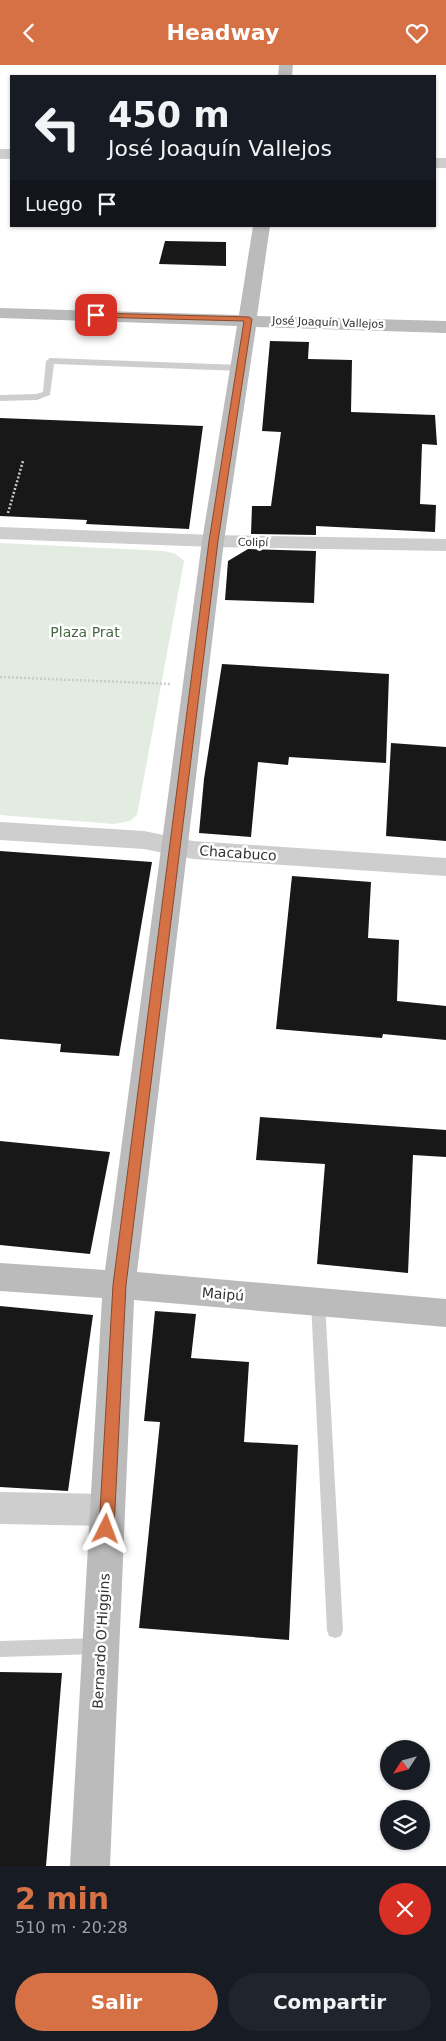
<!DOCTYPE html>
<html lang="es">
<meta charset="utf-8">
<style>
body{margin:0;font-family:"DejaVu Sans",sans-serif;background:#20242c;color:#f1f3f6;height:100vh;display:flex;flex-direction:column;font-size:19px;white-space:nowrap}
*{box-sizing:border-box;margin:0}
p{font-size:16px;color:#9ea1a6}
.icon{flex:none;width:28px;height:28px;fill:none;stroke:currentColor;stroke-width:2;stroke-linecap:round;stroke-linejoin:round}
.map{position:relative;height:1801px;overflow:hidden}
.drawer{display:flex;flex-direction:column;background:#171b24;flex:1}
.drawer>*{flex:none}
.hud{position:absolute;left:10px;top:10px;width:426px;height:152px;border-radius:0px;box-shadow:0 1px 4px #0004;background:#171b24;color:#f1f3f6;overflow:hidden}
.needle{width:32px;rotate:234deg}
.tools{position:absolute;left:380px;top:1675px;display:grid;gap:10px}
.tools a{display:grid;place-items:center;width:50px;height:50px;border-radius:50%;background:#171b24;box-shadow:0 1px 4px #0004;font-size:25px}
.pin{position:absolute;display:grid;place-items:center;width:42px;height:42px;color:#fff;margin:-21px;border-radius:10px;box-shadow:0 2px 8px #0006}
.me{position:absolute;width:55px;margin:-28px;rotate:3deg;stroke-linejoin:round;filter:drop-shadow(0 0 4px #0008)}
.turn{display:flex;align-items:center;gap:18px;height:105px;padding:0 15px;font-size:22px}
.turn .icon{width:65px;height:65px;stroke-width:2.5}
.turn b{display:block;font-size:35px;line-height:42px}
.then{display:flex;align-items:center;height:48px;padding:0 15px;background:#0003;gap:10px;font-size:19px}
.round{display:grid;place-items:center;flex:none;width:52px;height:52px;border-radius:26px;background:#20242c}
.overview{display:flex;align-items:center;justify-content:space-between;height:85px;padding:0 15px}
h1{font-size:30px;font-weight:700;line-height:38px;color:#d57145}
.primary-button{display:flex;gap:10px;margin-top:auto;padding:10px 15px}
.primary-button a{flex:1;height:58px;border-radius:30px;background:#d57145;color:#fff;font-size:20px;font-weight:700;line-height:58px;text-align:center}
.primary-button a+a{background:#20242c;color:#f1f3f6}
header{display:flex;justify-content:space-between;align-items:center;height:65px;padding:0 15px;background:#d57145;color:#fff;font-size:22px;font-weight:700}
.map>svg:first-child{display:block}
.green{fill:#e2ece0}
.building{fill:#181818}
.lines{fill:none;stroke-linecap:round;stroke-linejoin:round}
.path{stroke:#cbcbcb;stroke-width:2.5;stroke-dasharray:2 2;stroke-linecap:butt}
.service{fill:#cecece;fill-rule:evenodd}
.minor{fill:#cecece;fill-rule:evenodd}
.secondary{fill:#bbb;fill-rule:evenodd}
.route{fill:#d57145;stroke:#8a492d}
.labels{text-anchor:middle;stroke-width:5;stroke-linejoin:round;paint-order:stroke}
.far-street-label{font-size:11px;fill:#313131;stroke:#fff}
.park-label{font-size:14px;fill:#466942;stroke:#fff}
.street-label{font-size:14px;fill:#313131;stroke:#fff}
</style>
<header><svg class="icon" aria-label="back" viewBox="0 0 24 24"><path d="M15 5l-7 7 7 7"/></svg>Headway<svg class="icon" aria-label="heart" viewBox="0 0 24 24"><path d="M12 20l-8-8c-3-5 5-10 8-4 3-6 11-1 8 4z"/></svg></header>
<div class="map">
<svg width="446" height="1801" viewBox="0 0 446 1801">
<rect width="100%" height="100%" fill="#fff"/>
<path class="green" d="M 0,478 L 164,486 L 176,489 L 184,496 L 137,750 L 130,756 L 114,759 L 0,750 Z"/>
<g class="building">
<path d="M 165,176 L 226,177 L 226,201 L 159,199 Z"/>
<path d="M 270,276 L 309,277 L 308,294 L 352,295 L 351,347 L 435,350 L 437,380 L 422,379 L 420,439 L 436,440 L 435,467 L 316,461 L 316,470 L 251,469 L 252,441 L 271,441 L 281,367 L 262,366 Z"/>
<path d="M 0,353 L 203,361 L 189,464 L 86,459 L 87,455 L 0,451 Z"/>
<path d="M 248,484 L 316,486 L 314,538 L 225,535 L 228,496 Z"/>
<path d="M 222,599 L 389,609 L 386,698 L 289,692 L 288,700 L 258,697 L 251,772 L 199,768 L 204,714 Z"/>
<path d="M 391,678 L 446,682 L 446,776 L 386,771 Z"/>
<path d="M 0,786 L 152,797 L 119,991 L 60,987 L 61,979 L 0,974 Z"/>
<path d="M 292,811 L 371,817 L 368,873 L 399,875 L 397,936 L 446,941 L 446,975 L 383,969 L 382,973 L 276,964 Z"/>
<path d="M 260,1052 L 446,1065 L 446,1092 L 413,1090 L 408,1208 L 317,1199 L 325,1099 L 256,1095 Z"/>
<path d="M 0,1076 L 110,1087 L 90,1189 L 0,1180 Z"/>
<path d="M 0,1241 L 93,1250 L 68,1426 L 0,1422 Z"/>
<path d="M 155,1246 L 196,1249 L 191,1293 L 249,1297 L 244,1377 L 298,1380 L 289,1575 L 139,1563 L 160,1357 L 144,1356 Z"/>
<path d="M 0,1607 L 62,1608 L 46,1801 L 0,1801 Z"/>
</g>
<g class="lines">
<g class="path">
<path d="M 8,448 L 23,396"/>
<path d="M 0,612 L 170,619"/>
</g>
<g class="service">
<path d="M 50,293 L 241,300 L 245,303 L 241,306 L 54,299 L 50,330 L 37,335 L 0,336 L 0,330 L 36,329 L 43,327 L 46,296 Z"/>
<path d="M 318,1231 L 323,1232 L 325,1237 L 343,1565 L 341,1571 L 335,1573 L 329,1571 L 327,1565 L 311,1237 L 313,1232 Z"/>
<path d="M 98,1573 L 104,1575 L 106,1581 L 104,1587 L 98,1589 L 0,1592 L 0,1576 Z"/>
</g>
<g class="minor">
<rect x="0" y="84" width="11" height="10"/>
<rect x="435" y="93" width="11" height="10"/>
<path d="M 0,462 L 213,470 L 446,474 L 446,486 L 213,482 L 0,474 Z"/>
<path d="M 0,757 L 144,766 L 193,776 L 446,793 L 446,811 L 193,794 L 144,784 L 0,775 Z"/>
<path d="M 0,1427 L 107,1429 L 119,1434 L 124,1445 L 119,1456 L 107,1461 L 0,1459 Z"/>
</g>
<g class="secondary">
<path d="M 279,0 L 293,0 L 292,11 L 278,11 Z"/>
<path d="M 253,161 L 270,161 L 257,251 L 446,256 L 446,268 L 256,262 L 224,476 L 137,1207 L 446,1234 L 446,1262 L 134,1235 L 110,1801 L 70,1801 L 102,1233 L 0,1226 L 0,1198 L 105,1205 L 202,476 L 237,261 L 0,253 L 0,243 L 239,250 Z"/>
</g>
</g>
<path class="route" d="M 96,248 L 249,252 L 252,254 L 218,476 L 126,1220 L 114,1464 L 112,1469 L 106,1472 L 101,1469 L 99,1464 L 113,1220 L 209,476 L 244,256 L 93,252 L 92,250 Z"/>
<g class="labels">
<g class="far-street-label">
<text transform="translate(328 257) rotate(2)" y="4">José Joaquín Vallejos</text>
<text transform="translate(253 477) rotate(1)" y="4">Colipí</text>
</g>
<g class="park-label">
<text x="85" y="572">Plaza Prat</text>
</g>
<g class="street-label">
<text transform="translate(238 788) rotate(4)" y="5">Chacabuco</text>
<text transform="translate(223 1229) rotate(5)" y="5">Maipú</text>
<text transform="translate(101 1576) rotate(-87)" y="5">Bernardo O'Higgins</text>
</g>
</g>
</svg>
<div class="tools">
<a><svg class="needle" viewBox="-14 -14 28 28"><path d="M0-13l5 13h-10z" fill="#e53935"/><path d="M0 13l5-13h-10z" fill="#9ea1a6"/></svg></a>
<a><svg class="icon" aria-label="layers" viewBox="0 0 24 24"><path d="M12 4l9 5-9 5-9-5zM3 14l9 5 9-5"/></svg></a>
</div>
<div class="pin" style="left:96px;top:250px;background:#d93025"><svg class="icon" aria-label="arrive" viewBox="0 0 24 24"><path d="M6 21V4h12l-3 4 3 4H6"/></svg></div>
<svg class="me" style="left:106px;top:1464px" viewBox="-20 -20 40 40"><path d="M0-17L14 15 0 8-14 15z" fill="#d57145" stroke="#fff" stroke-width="4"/></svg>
<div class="hud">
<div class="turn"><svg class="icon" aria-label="left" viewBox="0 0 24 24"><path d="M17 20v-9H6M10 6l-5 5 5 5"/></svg><div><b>450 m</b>José Joaquín Vallejos</div></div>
<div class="then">Luego<svg class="icon" aria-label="arrive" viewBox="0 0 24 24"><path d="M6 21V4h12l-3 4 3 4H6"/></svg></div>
</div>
</div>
<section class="drawer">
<div class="overview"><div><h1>2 min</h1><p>510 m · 20:28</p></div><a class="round" style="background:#d93025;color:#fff"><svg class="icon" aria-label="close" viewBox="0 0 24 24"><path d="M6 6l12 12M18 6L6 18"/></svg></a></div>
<div class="primary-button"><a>Salir</a><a>Compartir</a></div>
</section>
